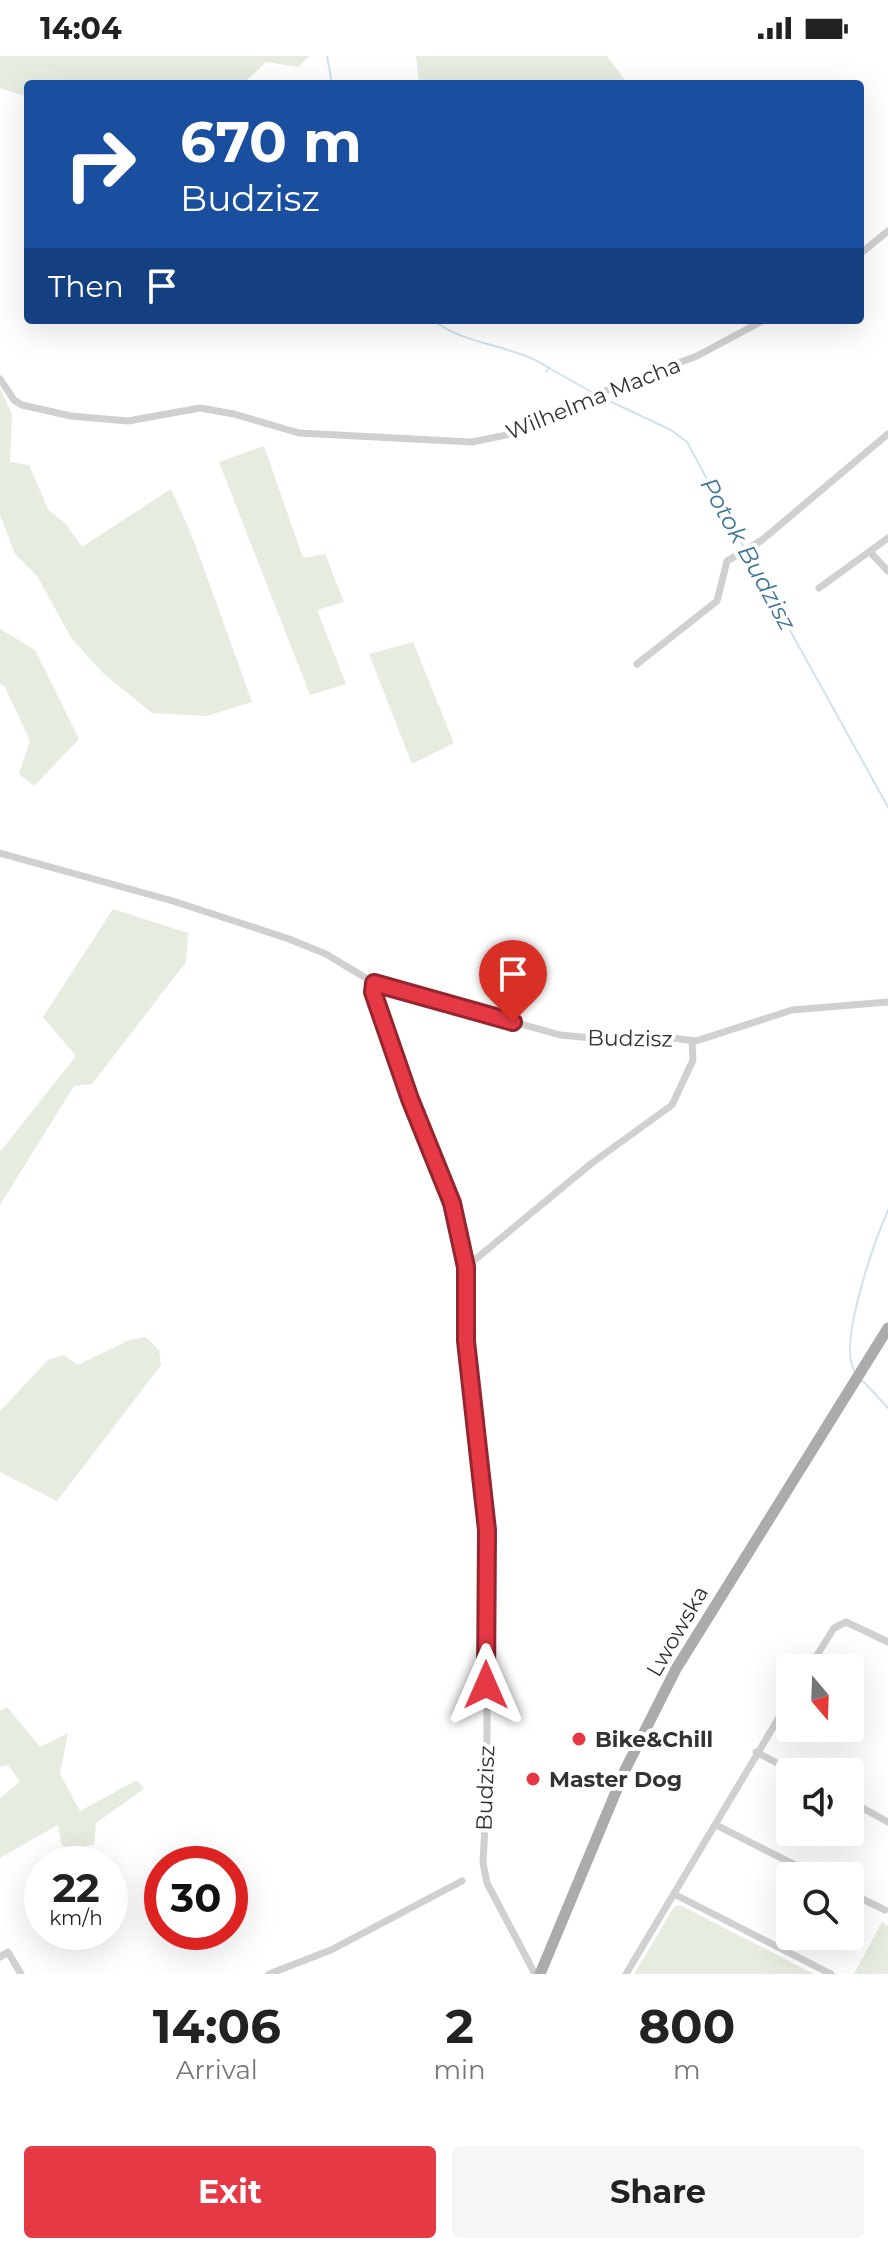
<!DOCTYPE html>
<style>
body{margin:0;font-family:Montserrat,sans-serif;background:#f6f6f6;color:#222;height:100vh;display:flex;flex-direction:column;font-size:30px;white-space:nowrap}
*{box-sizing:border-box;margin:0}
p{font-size:26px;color:#767676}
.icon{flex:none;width:44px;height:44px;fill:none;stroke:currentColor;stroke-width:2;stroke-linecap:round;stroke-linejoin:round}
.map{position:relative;height:1918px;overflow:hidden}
.details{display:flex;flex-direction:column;background:#fff;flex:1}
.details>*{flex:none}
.top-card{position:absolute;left:24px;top:24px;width:840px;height:244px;border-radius:8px;box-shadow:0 8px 32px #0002;background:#1a4fa0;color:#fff;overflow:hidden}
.needle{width:52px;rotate:161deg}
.fabs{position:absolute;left:776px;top:1598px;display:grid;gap:16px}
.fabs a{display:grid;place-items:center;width:88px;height:88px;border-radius:8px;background:#fff;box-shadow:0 8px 32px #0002;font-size:40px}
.speed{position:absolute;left:24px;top:1790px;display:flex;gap:16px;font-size:40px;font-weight:700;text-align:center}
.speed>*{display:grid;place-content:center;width:104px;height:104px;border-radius:50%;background:#fff;box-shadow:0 8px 32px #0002;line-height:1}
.speed small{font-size:20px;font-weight:400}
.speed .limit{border:12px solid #d22;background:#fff;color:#111}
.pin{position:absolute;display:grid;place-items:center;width:68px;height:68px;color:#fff;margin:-82px -34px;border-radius:50% 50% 50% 0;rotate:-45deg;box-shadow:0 0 8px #0007}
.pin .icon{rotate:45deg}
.me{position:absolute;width:88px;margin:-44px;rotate:0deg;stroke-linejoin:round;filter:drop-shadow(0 0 6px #0008)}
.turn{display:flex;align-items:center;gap:28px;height:168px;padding:0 24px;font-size:36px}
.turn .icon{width:104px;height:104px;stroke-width:2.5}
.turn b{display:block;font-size:56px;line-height:68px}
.then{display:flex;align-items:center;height:76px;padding:0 24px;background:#0003;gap:16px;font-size:30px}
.eta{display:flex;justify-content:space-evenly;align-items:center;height:136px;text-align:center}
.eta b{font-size:48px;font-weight:700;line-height:56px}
.primary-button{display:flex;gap:16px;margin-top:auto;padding:16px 24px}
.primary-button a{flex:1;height:92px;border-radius:8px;background:#e63946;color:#fff;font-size:32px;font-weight:700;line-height:92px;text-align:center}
.primary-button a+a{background:#f6f6f6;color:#222}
.status{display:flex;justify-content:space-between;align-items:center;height:56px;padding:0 40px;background:#fff;direction:ltr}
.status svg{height:22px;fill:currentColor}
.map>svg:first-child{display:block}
.green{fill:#e6ecdf}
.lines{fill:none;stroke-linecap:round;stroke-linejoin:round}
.stream{stroke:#cfe2ee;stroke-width:2}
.street{stroke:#d0d0d0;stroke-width:7}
.primary{stroke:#ababab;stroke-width:11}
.route-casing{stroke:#96252e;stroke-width:20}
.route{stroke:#e63946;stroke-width:14}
.poi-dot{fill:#e63946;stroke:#fff;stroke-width:3}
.labels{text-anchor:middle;stroke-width:8;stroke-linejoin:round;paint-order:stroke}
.street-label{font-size:22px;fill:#333;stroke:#fff}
.poi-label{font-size:22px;font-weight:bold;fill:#333;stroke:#fff;text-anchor:start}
.water-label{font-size:24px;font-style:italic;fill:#3f7597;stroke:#fff}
</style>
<div class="status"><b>14:04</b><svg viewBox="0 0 49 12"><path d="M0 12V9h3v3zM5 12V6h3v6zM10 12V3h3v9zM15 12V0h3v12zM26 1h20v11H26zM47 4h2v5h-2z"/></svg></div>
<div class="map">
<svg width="888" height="1918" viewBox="0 0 888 1918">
<rect width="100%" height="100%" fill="#fff"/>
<g class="green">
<path d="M 0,0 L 310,0 L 298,11 L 266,6 L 243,28 L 28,28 L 28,41 L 0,32 Z"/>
<path d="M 416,0 L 607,0 L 628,28 L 419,28 Z"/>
<path d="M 0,332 L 12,358 L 10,406 L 29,409 L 48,453 L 66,468 L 82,491 L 171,433 L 194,485 L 252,646 L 207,660 L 152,657 L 103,617 L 72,583 L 37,520 L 15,498 L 0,459 Z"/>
<path d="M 264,390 L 303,502 L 325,498 L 344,546 L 317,554 L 346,628 L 310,639 L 219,406 Z"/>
<path d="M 0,573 L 35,594 L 79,683 L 34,730 L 19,718 L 30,685 L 5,631 L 0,628 Z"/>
<path d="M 413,586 L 454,687 L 412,708 L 369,598 Z"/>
<path d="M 113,853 L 188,877 L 186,906 L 92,1028 L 74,1030 L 0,1149 L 0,1096 L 76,1000 L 43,961 Z"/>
<path d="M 146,1281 L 159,1294 L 161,1309 L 57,1445 L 0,1416 L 0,1355 L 48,1304 L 64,1299 L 78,1309 L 129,1284 Z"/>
<path d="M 7,1651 L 40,1691 L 68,1677 L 60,1718 L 80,1755 L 137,1724 L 144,1733 L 96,1767 L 94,1788 L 77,1793 L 62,1790 L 58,1769 L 0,1802 L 0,1742 L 20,1726 L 8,1709 L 0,1711 L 0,1655 Z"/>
<path d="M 680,1849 L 814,1918 L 634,1918 L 674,1851 Z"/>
<path d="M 882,1866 L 888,1870 L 888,1918 L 854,1918 Z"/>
</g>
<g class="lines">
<g class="stream">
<path d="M 327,0 L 332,28"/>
<path d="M 433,264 C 465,290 514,288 549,312"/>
<path d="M 546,316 L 549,312 L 595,338"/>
<path d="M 601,341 L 671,374 L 687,386 L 744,492"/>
<path d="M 747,497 L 888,751"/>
<path d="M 856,1317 C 835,1293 876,1182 888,1154"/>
<path d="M 863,1325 L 888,1352"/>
</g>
<g class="street">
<path d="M 860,198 L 888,175"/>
<path d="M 0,323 L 14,344 L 22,349 L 71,360 L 128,365 L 200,352 L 234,358 L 299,377 L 472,386 L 521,376 L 608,334 L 697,300 L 764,264"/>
<path d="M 870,496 L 888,515"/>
<path d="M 819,532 L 888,482"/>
<path d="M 637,608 L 717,545 L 727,505 L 762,484 L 888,378"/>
<path d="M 0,797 L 173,845 L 289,883 L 326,898 L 374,927 L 560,979 L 592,982 L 649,979 L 696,985 L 792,954 L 888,946"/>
<path d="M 374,927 L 373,936 L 410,1043 L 452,1147 L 466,1211 L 466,1285 L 487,1474 L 487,1730 L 483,1807 L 487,1827 L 535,1918"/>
<path d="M 466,1211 L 592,1107 L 672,1049 L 693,1004 L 692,985"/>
<path d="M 809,1612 L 834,1572 L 846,1566 L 888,1586"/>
<path d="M 756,1696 L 794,1716"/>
<path d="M 850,1745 L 888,1766"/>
<path d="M 716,1769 L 817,1820"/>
<path d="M 850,1837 L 885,1854"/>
<path d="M 674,1838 L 831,1918"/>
<path d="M 0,1901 L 8,1896 L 21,1918"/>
<path d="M 269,1918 L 331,1894 L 462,1825"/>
<path d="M 626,1918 L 790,1643"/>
</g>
<path class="primary" d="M 540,1918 L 625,1714 L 676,1613 L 888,1272"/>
</g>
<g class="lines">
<defs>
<path id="route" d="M 486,1629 L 487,1474 L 466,1285 L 466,1211 L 452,1147 L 410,1043 L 373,936 L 374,927 L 513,966"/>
</defs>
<use href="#route" class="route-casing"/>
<use href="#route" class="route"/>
</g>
<g class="poi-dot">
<circle cx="579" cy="1683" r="8"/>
<circle cx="533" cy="1723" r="8"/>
</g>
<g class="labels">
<g class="street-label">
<text transform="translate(593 342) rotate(-22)" y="8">Wilhelma Macha</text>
<text transform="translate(630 982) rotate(1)" y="8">Budzisz</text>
<text transform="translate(677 1575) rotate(-60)" y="8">Lwowska</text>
<text transform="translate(485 1732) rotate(-88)" y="8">Budzisz</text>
</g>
<g class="poi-label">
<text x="595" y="1691">Bike&amp;Chill</text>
<text x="549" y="1731">Master Dog</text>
</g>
<g class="water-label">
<text transform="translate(748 498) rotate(61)" y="8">Potok Budzisz</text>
</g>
</g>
</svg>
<div class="fabs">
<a><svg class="needle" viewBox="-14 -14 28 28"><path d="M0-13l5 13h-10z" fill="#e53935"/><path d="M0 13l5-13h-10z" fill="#767676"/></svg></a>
<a><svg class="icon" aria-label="sound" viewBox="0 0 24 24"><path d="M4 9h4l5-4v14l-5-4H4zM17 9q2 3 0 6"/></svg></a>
<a><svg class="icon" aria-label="search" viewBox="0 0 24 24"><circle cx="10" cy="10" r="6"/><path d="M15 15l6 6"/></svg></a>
</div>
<div class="speed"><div>22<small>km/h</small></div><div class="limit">30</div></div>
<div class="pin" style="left:513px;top:966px;background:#d93025"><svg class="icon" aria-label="arrive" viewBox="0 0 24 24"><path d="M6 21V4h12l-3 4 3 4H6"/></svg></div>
<svg class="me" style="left:486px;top:1629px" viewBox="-20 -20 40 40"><path d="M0-17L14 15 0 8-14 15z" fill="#e63946" stroke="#fff" stroke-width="4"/></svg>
<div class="top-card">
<div class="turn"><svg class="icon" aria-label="right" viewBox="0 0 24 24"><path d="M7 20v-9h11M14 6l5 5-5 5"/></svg><div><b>670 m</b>Budzisz</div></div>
<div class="then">Then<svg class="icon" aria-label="arrive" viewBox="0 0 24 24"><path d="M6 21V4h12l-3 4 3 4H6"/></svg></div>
</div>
</div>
<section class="details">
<div class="eta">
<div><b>14:06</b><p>Arrival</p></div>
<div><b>2</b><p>min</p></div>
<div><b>800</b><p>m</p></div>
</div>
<div class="primary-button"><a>Exit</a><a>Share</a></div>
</section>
